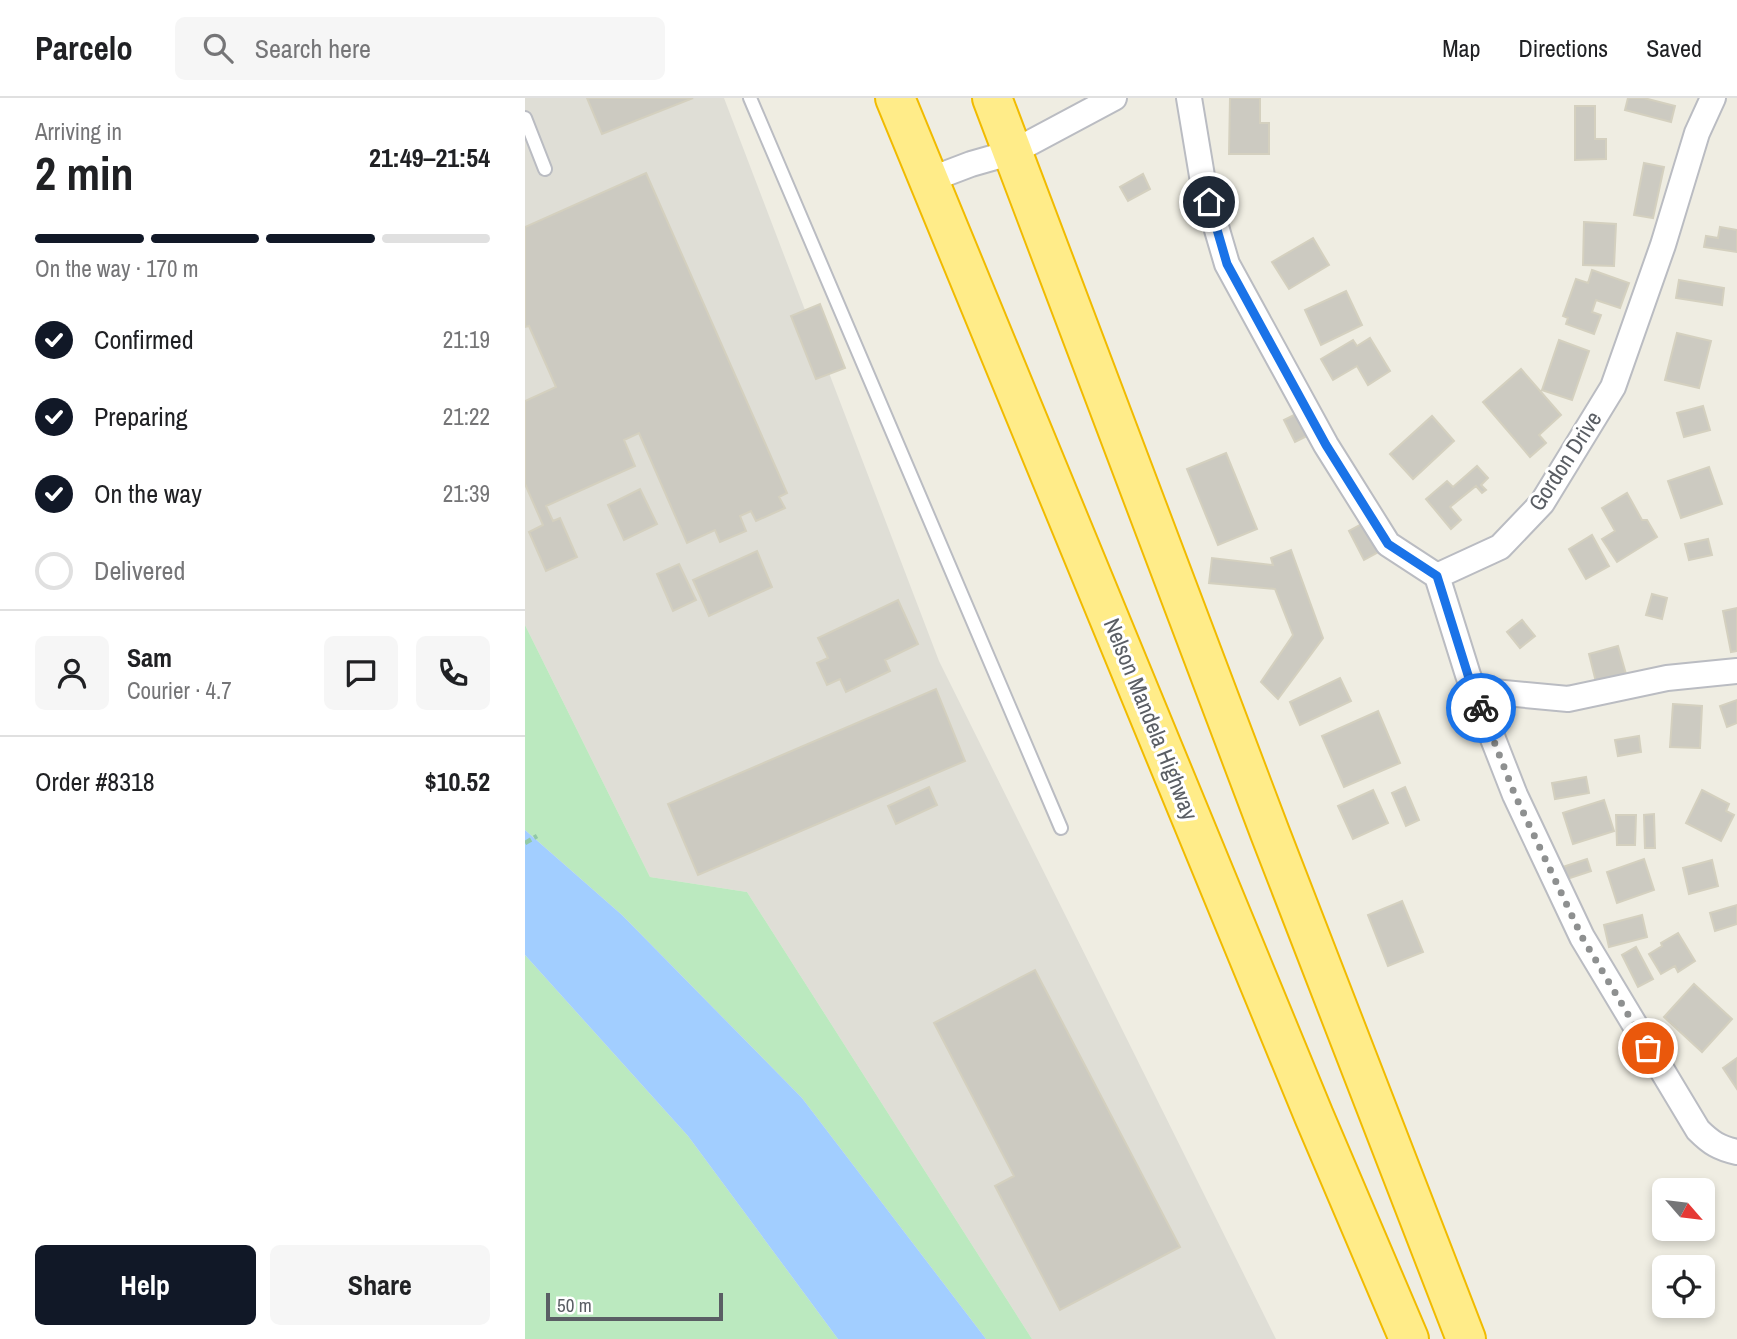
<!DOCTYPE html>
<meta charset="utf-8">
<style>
body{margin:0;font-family:"Archivo Narrow",sans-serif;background:#f6f6f6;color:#202124;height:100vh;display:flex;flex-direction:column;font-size:26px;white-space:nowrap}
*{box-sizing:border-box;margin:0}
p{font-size:23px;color:#757577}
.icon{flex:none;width:38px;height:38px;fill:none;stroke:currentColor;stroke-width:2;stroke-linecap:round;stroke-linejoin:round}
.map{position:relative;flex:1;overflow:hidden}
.sheet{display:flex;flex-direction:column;background:#fff;width:525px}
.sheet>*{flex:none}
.needle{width:46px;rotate:118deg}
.buttons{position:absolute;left:1127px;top:1080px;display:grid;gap:14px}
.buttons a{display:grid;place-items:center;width:63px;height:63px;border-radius:10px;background:#fff;box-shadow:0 4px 10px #0003;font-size:35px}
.scale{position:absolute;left:21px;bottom:18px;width:177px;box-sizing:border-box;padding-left:7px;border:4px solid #5a5e64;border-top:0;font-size:19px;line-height:24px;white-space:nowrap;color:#5a5e64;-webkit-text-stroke:5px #fff;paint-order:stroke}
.pin{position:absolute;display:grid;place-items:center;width:60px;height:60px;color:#fff;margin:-30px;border:4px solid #fff;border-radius:50%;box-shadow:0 2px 7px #0007}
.courier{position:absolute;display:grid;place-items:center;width:70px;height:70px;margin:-35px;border:5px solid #1a73e8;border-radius:50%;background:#fff;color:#222;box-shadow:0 2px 9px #0007}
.overview em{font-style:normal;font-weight:800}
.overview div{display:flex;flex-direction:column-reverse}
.overview{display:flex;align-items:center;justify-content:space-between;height:119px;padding:0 35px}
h1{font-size:46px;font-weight:800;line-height:52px}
.bar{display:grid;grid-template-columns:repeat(4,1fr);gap:10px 7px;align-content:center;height:84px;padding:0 35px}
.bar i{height:9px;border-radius:5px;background:#e0e0e0}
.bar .on{background:#111827}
.bar p{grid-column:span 4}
.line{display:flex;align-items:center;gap:18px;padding:0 35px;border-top:2px solid #e0e0e0}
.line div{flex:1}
.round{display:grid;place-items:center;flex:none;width:74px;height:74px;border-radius:10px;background:#f6f6f6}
ol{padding:0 35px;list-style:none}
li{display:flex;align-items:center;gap:21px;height:77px}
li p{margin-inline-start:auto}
li .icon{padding:7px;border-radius:50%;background:#111827;color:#fff;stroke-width:4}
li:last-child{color:#757577}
li i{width:38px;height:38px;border:4px solid #e0e0e0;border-radius:50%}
.action{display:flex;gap:14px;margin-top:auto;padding:14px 35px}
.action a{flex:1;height:80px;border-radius:10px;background:#111827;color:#fff;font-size:28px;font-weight:800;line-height:80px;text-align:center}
.action a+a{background:#f6f6f6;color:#202124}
header{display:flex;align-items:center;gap:42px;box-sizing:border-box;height:98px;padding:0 35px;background:#fff;border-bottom:2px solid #e0e0e0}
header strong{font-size:33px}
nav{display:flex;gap:38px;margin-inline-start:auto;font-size:24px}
.search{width:490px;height:63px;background:#f6f6f6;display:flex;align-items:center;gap:18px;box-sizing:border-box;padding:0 24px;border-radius:10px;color:#757577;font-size:26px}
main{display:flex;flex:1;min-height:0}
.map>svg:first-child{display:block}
.industrial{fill:#dfded6}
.green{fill:#bbe9bf}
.water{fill:#a2ceff}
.building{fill:#cccac1;stroke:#d4d0bf;stroke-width:2}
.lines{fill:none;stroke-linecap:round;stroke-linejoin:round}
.lane-casing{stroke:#babcc2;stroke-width:16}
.street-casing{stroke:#babcc2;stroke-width:28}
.highway-casing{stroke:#f1bb00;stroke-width:42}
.path{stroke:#92c9a6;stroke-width:4.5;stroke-dasharray:7 3.5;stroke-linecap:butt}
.lane{stroke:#fff;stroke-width:12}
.street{stroke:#fff;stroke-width:24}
.highway{stroke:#ffec89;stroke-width:38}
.done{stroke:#8e9090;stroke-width:7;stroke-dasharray:0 12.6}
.route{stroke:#1a73e8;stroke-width:9}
.labels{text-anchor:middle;stroke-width:6;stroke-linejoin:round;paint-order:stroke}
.street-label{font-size:23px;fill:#5a5e64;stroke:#fff}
</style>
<header>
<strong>Parcelo</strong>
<div class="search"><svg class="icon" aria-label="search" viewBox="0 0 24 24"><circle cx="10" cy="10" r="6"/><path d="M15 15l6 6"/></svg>Search here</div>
<nav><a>Map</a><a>Directions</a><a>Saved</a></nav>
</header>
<main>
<section class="sheet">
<div class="overview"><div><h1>2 min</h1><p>Arriving in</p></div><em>21:49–21:54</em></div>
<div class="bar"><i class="on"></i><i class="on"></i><i class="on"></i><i></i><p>On the way · 170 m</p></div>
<ol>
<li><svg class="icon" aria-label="check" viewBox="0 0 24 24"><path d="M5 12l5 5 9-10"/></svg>Confirmed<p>21:19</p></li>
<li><svg class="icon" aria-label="check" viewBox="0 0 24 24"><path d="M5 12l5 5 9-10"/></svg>Preparing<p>21:22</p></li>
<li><svg class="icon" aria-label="check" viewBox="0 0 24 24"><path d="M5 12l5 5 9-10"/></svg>On the way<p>21:39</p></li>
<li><i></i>Delivered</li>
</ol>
<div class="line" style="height:126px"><a class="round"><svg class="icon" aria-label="person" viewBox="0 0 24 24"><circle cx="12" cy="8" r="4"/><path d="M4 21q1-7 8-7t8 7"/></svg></a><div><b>Sam</b><p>Courier · 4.7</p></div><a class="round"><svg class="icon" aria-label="chat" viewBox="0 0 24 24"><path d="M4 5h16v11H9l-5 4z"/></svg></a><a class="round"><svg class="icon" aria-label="phone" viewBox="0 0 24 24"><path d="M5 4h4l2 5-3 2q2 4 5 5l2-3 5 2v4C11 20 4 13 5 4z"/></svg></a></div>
<div class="line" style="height:91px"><div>Order #8318</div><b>$10.52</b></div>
<div class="action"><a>Help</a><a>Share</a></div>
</section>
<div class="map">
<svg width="1212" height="1241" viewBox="0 0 1212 1241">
<rect width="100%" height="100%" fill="#efede2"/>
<path class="industrial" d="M0,0H199L414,563L751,1241H507L222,794L125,779L0,527Z"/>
<path class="green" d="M0,527L125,779L222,794L507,1241H461L277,1000L97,817L0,732Z
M0,857L163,1038L313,1241H0Z"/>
<path class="water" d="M0,732L97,817L277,1000L461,1241H313L163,1038L0,857Z"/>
<path class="building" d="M62,0H168L77,36Z
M705,0H735V25H744V56H704Z
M1103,0H1119L1150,8L1146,24L1100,12Z
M1050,8H1070V41H1081V61L1050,62Z
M1119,65L1139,69L1128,120L1109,117Z
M121,75L262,395L254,399L260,410L231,423L226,413L215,418L221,433L195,444L190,432L162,445L114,335L99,342L110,368L21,408L28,423L35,420L52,459L21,473L4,434L18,427L0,386V303L31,289L4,228L0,229V129Z
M618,76L625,91L603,103L595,89Z
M1059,124L1091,126L1089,168L1058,167Z
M1195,129L1212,132V154L1179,149L1181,138L1193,140Z
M788,140L804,167L764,191L747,164Z
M1067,172L1104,185L1095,210L1071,202L1067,214L1076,217L1069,236L1041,226L1043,220L1038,218L1051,181L1063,185Z
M1154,182L1199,190L1197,207L1151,200Z
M821,193L837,227L796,247L780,212Z
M295,206L320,270L291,281L266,218Z
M1152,235L1186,243L1174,290L1140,282Z
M845,240L865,273L843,287L832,268L808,282L796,261L828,242L832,248Z
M1034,242L1064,253L1047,302L1017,292Z
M996,271L1036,317L1014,337L1021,345L1005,359L958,304Z
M1178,308L1185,332L1159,339L1152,315Z
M775,314L786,336L770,344L759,322Z
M907,318L929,343L888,381L865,356Z
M701,355L732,431L693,447L662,371Z
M952,368L963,380L956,387L961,392L957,395L951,388L925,409L936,422L926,431L901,401L922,383L928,389Z
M1184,369L1197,406L1156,420L1143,383Z
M115,391L132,426L99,442L83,407Z
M1102,395L1117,422H1122L1132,439L1092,464L1077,441L1090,433L1077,410Z
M842,423L857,452L839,462L824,433Z
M1067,437L1084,468L1061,481L1044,451Z
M1183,441L1187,457L1164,462L1160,446Z
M766,452L798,540L753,601L736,584L768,537L750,491L684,485L687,460L748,467L746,460Z
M232,453L247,489L184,518L168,482Z
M154,466L171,502L148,513L132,476Z
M1127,496L1142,500L1137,521L1121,517Z
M373,502L393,546L360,562L365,573L321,594L315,581L302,587L292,565L303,560L293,540Z
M1212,510V553L1206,554L1198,513Z
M997,522L1010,538L995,550L982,534Z
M1093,548L1101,576L1071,584L1064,556Z
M815,580L826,603L775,627L765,604Z
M411,591L440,663L173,777L143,706Z
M1212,602V625L1202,629L1195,608Z
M1148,606L1177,608L1175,650L1145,649Z
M853,613L875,665L819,689L797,638Z
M1114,638L1116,654L1093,658L1090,642Z
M1061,679L1064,695L1030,701L1027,685Z
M404,689L412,707L371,726L363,708Z
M880,689L894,722L881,728L867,695Z
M848,692L863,725L828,741L813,708Z
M1177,692L1204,706L1201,713L1209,717L1196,743L1161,725Z
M1079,702L1089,733L1048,746L1038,715Z
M1129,716L1130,750H1120L1119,717Z
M1091,717H1111L1110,747H1092Z
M1062,761L1066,773L1042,781L1038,769Z
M1119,761L1129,792L1092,805L1082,774Z
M1187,762L1193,788L1164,796L1158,770Z
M877,803L898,854L863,868L843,817Z
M1212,807V826L1190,833L1185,815Z
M1117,817L1122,839L1084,849L1079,827Z
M1153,835L1170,863L1153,874L1150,868L1136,876L1124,856L1137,848L1136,845Z
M1111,849L1128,881L1113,889L1097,857Z
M510,872L655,1149L535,1212L470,1088L489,1078L409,925Z
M1169,886L1207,921L1177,954L1139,919Z
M1212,960V991L1198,970Z"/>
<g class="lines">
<defs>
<path id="lane" d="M225,0L536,730
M0,20L20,71"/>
<path id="street" d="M664,0L678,84L702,166L801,347L863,446L912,478L975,449L1017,405L1088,289L1138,147L1172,35L1188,0
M404,82L446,66L488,54L589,0
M912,478L943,577L990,697L1057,839L1173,1032C1186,1045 1194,1050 1212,1054
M948,592L1043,601L1142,580L1212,573"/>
<path id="highway" d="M370,0L789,1018L884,1241
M467,0L745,735L941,1241"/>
</defs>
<use href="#lane" class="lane-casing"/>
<use href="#street" class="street-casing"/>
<use href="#highway" class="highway-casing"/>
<path class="path" d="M0,745L12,738"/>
<use href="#lane" class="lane"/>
<use href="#street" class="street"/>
<use href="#highway" class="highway"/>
</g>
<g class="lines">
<path class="done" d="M956,610L990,697L1057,839L1123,950"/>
<path class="route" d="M684,104L702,166L801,347L863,446L912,478L943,577L956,610"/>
</g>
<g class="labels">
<g class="street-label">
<text transform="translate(1040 363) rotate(-57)" y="8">Gordon Drive</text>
<text transform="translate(626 621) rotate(68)" y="8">Nelson Mandela Highway</text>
</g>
</g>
</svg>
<div class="buttons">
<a><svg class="needle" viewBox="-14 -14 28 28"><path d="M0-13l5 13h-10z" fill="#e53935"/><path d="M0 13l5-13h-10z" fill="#757577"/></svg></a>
<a><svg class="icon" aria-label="locate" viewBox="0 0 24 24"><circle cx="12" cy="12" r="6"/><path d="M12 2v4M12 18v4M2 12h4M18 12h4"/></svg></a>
</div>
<div class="scale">50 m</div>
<div class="pin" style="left:1123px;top:950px;background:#ea580c"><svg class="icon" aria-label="bag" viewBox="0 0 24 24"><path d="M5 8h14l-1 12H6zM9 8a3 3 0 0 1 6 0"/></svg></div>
<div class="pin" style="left:684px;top:104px;background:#1f2937"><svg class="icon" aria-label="home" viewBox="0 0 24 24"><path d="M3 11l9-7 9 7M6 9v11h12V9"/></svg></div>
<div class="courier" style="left:956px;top:610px"><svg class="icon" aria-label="bike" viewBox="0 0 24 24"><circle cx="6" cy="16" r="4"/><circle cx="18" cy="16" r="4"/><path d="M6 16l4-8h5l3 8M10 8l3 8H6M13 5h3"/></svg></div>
</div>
</main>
